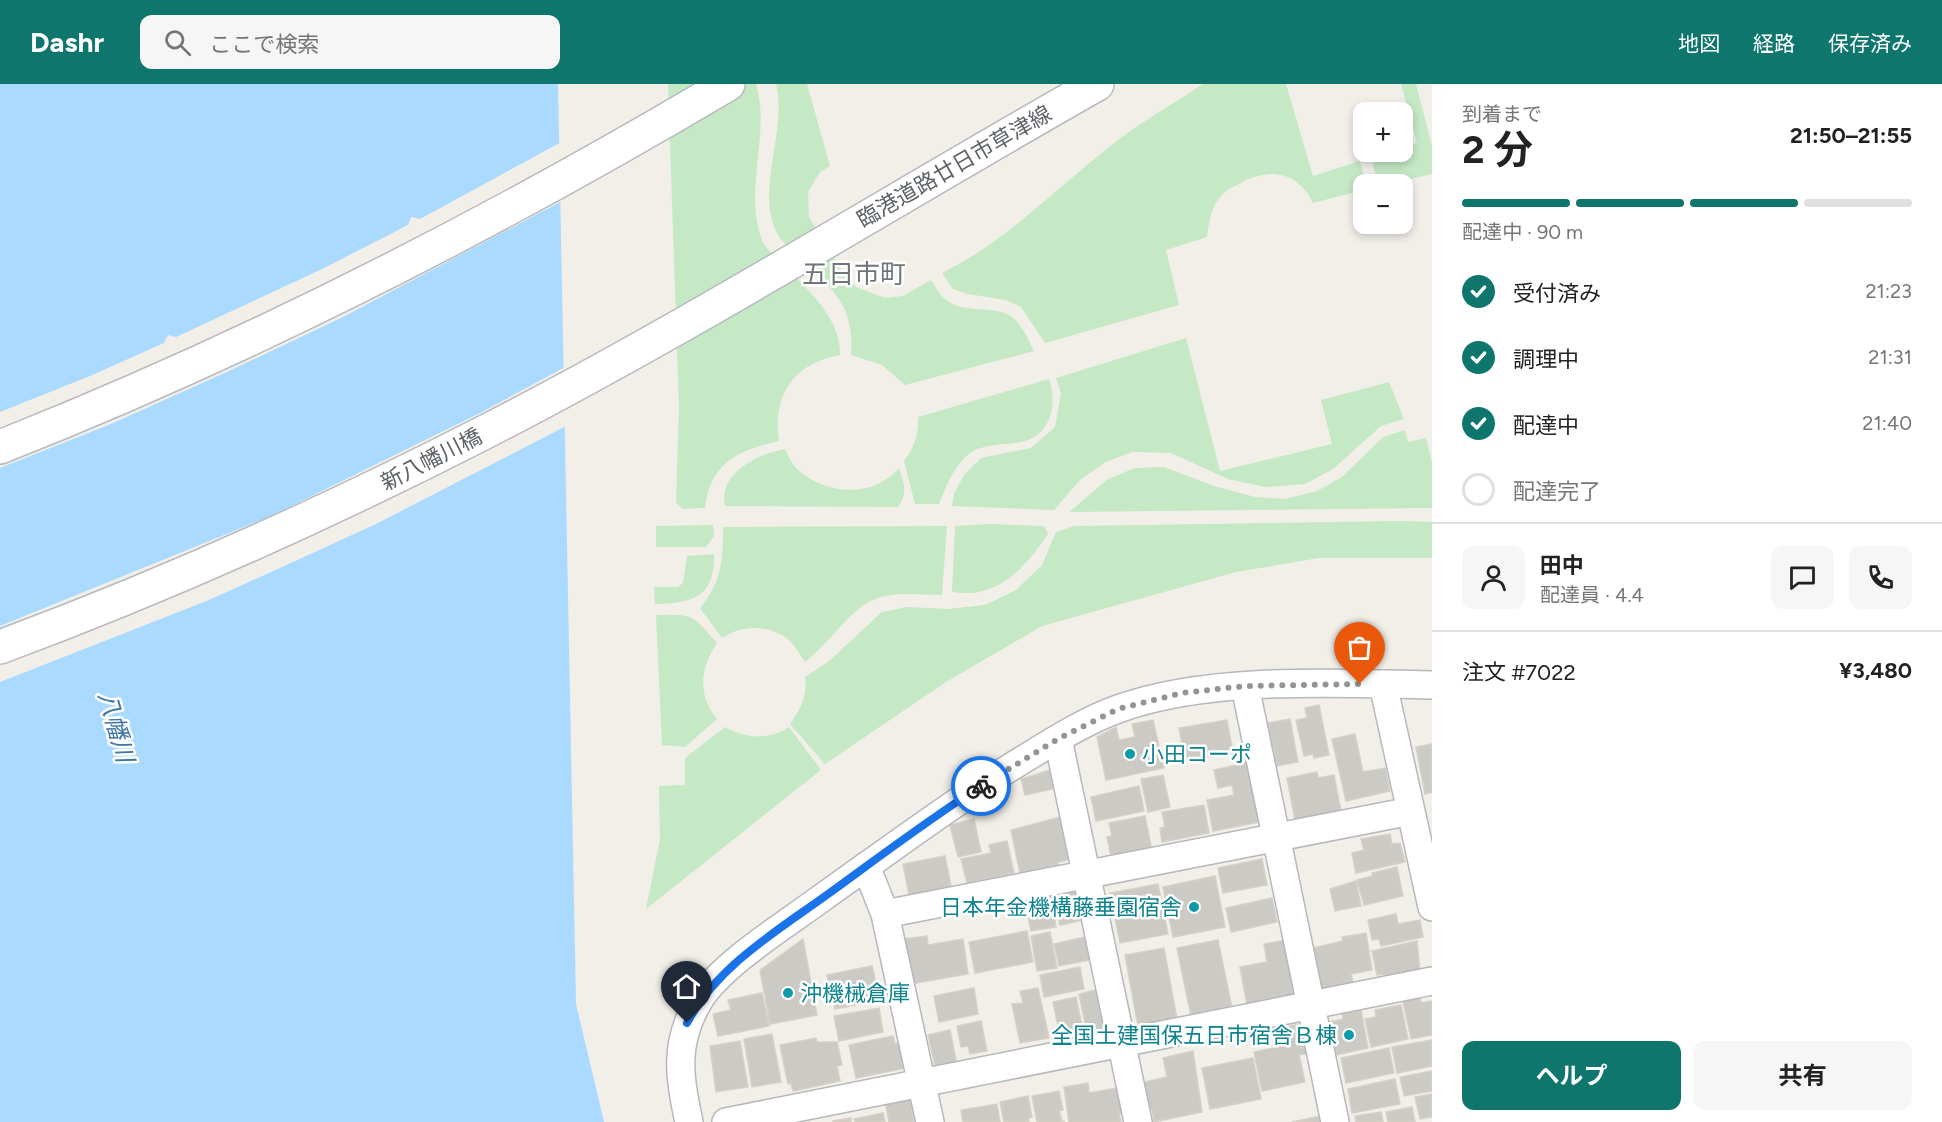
<!DOCTYPE html>
<html lang="ja">
<meta charset="utf-8">
<style>
body{margin:0;font-family:Figtree,"Noto Sans JP",sans-serif;background:#f6f6f6;color:#222;height:100vh;display:flex;flex-direction:column;font-size:22px;white-space:nowrap}
*{box-sizing:border-box;margin:0}
p{font-size:20px;color:#767676}
.icon{flex:none;width:33px;height:33px;fill:none;stroke:currentColor;stroke-width:2;stroke-linecap:round;stroke-linejoin:round}
.map{position:relative;flex:1;overflow:hidden}
.drawer{display:flex;flex-direction:column;background:#fff;width:510px}
.drawer>*{flex:none}
.controls{position:absolute;left:1353px;top:18px;display:grid;gap:12px}
.controls a{display:grid;place-items:center;width:60px;height:60px;border-radius:12px;background:#fff;box-shadow:0 3px 9px #0003;font-size:30px}
.pin{position:absolute;display:grid;place-items:center;width:51px;height:51px;color:#fff;margin:-62px -26px;border-radius:50% 50% 50% 0;rotate:-45deg;box-shadow:0 0 6px #0007}
.pin .icon{rotate:45deg}
.courier{position:absolute;display:grid;place-items:center;width:60px;height:60px;margin:-30px;border:4px solid #1a73e8;border-radius:50%;background:#fff;color:#222;box-shadow:0 2px 8px #0007}
.summary em{font-style:normal;font-weight:700}
.summary div{display:flex;flex-direction:column-reverse}
.summary{display:flex;align-items:center;justify-content:space-between;height:102px;padding:0 30px}
h1{font-size:39px;font-weight:700;line-height:45px}
.bar{display:grid;grid-template-columns:repeat(4,1fr);gap:9px 6px;align-content:center;height:72px;padding:0 30px}
.bar i{height:8px;border-radius:4px;background:#e0e0e0}
.bar .active{background:#0f766e}
.bar p{grid-column:span 4}
.line{display:flex;align-items:center;gap:15px;padding:0 30px;border-top:2px solid #e0e0e0}
.line div{flex:1}
.round{display:grid;place-items:center;flex:none;width:63px;height:63px;border-radius:12px;background:#f6f6f6}
ol{padding:0 30px;list-style:none}
li{display:flex;align-items:center;gap:18px;height:66px}
li p{margin-inline-start:auto}
li .icon{padding:6px;border-radius:50%;background:#0f766e;color:#fff;stroke-width:4}
li:last-child{color:#767676}
li i{width:33px;height:33px;border:3px solid #e0e0e0;border-radius:50%}
.primary-button{display:flex;gap:12px;margin-top:auto;padding:12px 30px}
.primary-button a{flex:1;height:69px;border-radius:12px;background:#0f766e;color:#fff;font-size:24px;font-weight:700;line-height:69px;text-align:center}
.primary-button a+a{background:#f6f6f6;color:#222}
header{display:flex;align-items:center;gap:36px;box-sizing:border-box;height:84px;padding:0 30px;background:#0f766e;color:#fff}
header strong{font-size:28px}
nav{display:flex;gap:33px;margin-inline-start:auto;font-size:21px}
.search{width:420px;height:54px;background:#f6f6f6;display:flex;align-items:center;gap:15px;box-sizing:border-box;padding:0 21px;border-radius:12px;color:#767676;font-size:22px}
main{display:flex;flex:1;min-height:0}
.map>svg:first-child{display:block}
.green{fill:#c5e8c5}
.water{fill:#aadaff}
.pier{fill:#f1efe8}
.building{fill:#cccac5;stroke:#d6d1c6;stroke-width:1.5}
.lines{fill:none;stroke-linecap:round;stroke-linejoin:round}
.street-casing{stroke:#b5b8bc;stroke-width:30}
.secondary-casing{stroke:#b6babf;stroke-width:36}
.street{stroke:#fff;stroke-width:27}
.secondary{stroke:#fff;stroke-width:33}
.done{stroke:#929495;stroke-width:6;stroke-dasharray:0 10.8}
.route{stroke:#1a73e8;stroke-width:8}
.culture-dot{fill:#0f9aa8;stroke:#fff;stroke-width:2}
.labels{text-anchor:middle;stroke-width:5;stroke-linejoin:round;paint-order:stroke}
.street-label{font-size:22px;fill:#5f6368;stroke:#fff}
.culture-label{font-size:22px;fill:#0d838f;stroke:#fff;text-anchor:start}
.water-label{font-size:24px;font-style:italic;fill:#4174aa;stroke:#fff}
.quarter-label{font-size:26px;fill:#70757a;stroke:#fff}
</style>
<header>
<strong>Dashr</strong>
<div class="search"><svg class="icon" aria-label="search" viewBox="0 0 24 24"><circle cx="10" cy="10" r="6"/><path d="M15 15l6 6"/></svg>ここで検索</div>
<nav><a>地図</a><a>経路</a><a>保存済み</a></nav>
</header>
<main>
<div class="map">
<svg width="1432" height="1038" viewBox="0 0 1432 1038">
<rect width="100%" height="100%" fill="#f1efe8"/>
<path class="green" d="M668,0H756C771,50 743,106 762,156C765,164 774,171 780,177C805,204 841,232 840,271C794,279 772,311 779,357C738,366 710,379 705,424L682,425L676,418L679,324Z
M776,0H807L830,82L820,88L808,108L809,133L842,186L856,203L885,214L903,212L931,196C935,202 939,210 945,215C961,230 990,221 1009,231C1021,238 1028,255 1034,267L905,301L882,281L851,271C855,219 831,205 797,170C792,165 782,158 778,151C754,108 788,46 776,0Z
M1203,0H1286L1313,92L1360,77L1366,100H1364L1363,106L1313,119C1298,87 1268,83 1239,100C1234,103 1227,105 1223,110C1211,122 1209,137 1207,153L1166,166L1179,221L1045,259L1021,223L1006,216L968,210L953,205L942,189C1011,155 1065,95 1126,50C1151,32 1178,17 1203,0Z
M1401,0H1416L1432,62V90L1390,100H1378L1371,74L1391,68H1402L1403,64L1417,59Z
M1186,254L1220,387L1332,360L1321,316L1389,298L1404,335L1381,342L1333,385L1305,400L1265,403L1228,395L1171,369L1132,368L1106,378L1081,395L1054,426L952,422L954,410L964,391L981,374L1031,364L1055,343L1061,309L1056,294Z
M1049,295C1057,318 1053,348 1025,357C1009,361 990,359 975,366C956,376 946,403 939,420H915L904,377C914,365 919,349 918,333Z
M1405,346L1408,358L1426,354L1432,378V424L1069,428L1108,395L1135,384L1164,383L1214,402L1255,413L1285,415L1317,407L1342,393L1383,353Z
M785,365C788,371 792,380 797,385C825,411 873,415 899,384C904,399 908,409 898,423L725,422C718,389 758,370 785,365Z
M1399,437L1432,438V474H1319L1236,488L1042,542L946,598L825,680L790,640C800,626 808,611 805,593L828,578L882,528L908,523L948,525L985,521L1016,506L1042,481L1056,448L1074,442Z
M991,440L1044,442L1048,450C1024,485 998,515 952,508L955,442Z
M713,441L714,452L706,463H656V442Z
M947,442L942,511C919,511 888,506 867,519C845,532 828,561 805,578C800,571 795,561 788,555C768,540 741,541 722,554L700,524C722,498 723,475 723,443Z
M714,470C715,514 692,519 655,520L654,503H678L683,499L687,472Z
M656,531C694,530 692,531 717,559C700,585 697,610 717,635L685,663L662,661Z
M725,643C746,655 769,656 789,643L821,686L646,825L660,755L659,702L685,701V674Z"/>
<path class="water" d="M0,0H558L576,920L604,1038H0Z"/>
<path class="pier" d="M563,57L564,116L345,232L229,287L111,340L0,384V328L90,292L164,259L168,251L176,253L322,185L408,141L411,133L420,135Z
M567,282L568,341L376,440L293,478L209,516L0,598V542L271,432L480,329Z"/>
<path class="building" d="M1319,621L1329,671L1314,674L1313,670L1304,672L1296,636L1307,634L1305,624Z
M1290,635L1298,678L1277,682L1268,639Z
M1153,636L1164,684L1106,696L1097,653L1116,643L1119,656L1135,653L1132,640Z
M1227,636L1233,669L1185,677L1179,644Z
M1355,650L1363,688L1385,684L1390,707L1346,717L1332,655Z
M1432,660V708L1425,710L1416,663Z
M1250,678L1260,738L1213,747L1207,716L1234,711L1232,701L1218,704L1214,686Z
M1057,684L1061,703L1025,711L1021,695Z
M1317,688L1318,694L1334,691L1341,727L1295,736L1287,694Z
M1163,691L1170,723L1148,728L1141,695Z
M1139,702L1144,727L1096,737L1091,713Z
M1204,721L1209,749L1162,758L1160,744L1165,743L1162,728Z
M1064,732L1073,775L1058,778L1060,786L1021,794L1011,746Z
M1145,732L1152,767L1111,772L1107,753L1112,752L1109,739Z
M974,735L981,768L958,773L950,741Z
M1390,750L1392,760L1400,759L1405,778L1356,789L1352,769L1364,766L1361,755Z
M1007,757L1014,789L967,799L961,775L991,769L989,761Z
M945,772L952,807L910,815L903,780Z
M1262,775L1267,801L1223,809L1218,784Z
M1397,783L1403,812L1364,821L1357,796L1372,792V789Z
M1215,792L1225,843L1173,853L1163,803Z
M1356,797L1361,822L1335,827L1330,805Z
M1158,800L1168,850L1120,859L1110,809Z
M1079,807L1088,835L1060,841L1054,812Z
M1051,813L1056,843L1031,847L1025,818Z
M1272,814L1277,838L1231,848L1226,824Z
M1396,830L1398,840L1420,836L1423,853L1381,862L1379,855L1372,856L1368,836Z
M1027,847L1033,878L975,889L969,858Z
M1050,848L1057,884L1037,887L1031,852Z
M1366,849L1372,886L1351,890L1354,902L1323,909L1313,864L1343,857L1342,853Z
M927,852L928,861L963,855L968,890L911,900L904,855Z
M1085,853L1090,876L1059,882L1054,860Z
M803,855L817,931L770,940L760,886Z
M1218,856L1232,924L1191,932L1177,864Z
M1286,856L1293,911L1247,921L1240,883L1267,878L1264,860Z
M1417,857L1420,888L1386,896L1384,890L1377,891L1372,867Z
M1164,864L1177,935L1138,942L1125,871Z
M872,882L880,916L835,925L827,891Z
M1080,883L1084,905L1044,913L1040,891Z
M974,904L978,930L939,938L934,912Z
M1038,904L1049,954L1020,959L1012,920L1023,919L1020,907Z
M1100,905L1107,944L1087,948L1079,910Z
M762,909L769,942L718,952L713,930L731,926L728,916Z
M1076,913L1085,956L1062,961L1053,918Z
M1420,913L1421,919L1432,917V951L1411,955L1403,917Z
M1401,921L1408,955L1371,963L1365,935L1376,933L1375,926Z
M879,924L883,948L839,957L834,932Z
M1361,926L1368,964L1336,971L1329,938L1343,935L1342,930Z
M981,937L987,967L970,970L968,962L961,963L957,942Z
M1306,939L1312,969L1299,971L1305,998L1262,1007L1254,968L1278,963L1275,945Z
M950,946L957,981L935,982L928,951Z
M772,950L781,998L752,1003L744,955Z
M893,952L895,960L900,959L906,984L856,994L849,961Z
M816,954L817,958H837L842,981L837,982L840,997L793,1007L791,999L788,1000L780,961Z
M1432,956V982L1397,989L1392,963Z
M740,957L748,1003L716,1008L710,962Z
M1389,964L1394,989L1346,999L1341,974Z
M1193,967L1202,1028L1154,1038L1152,1025L1146,1026L1140,999L1167,993L1163,974Z
M1253,974L1261,1015L1210,1025L1202,984Z
M1432,987V1007L1404,1012L1400,993Z
M1395,995L1400,1020L1352,1029L1348,1005Z
M1088,999L1089,1009L1122,1003L1127,1028L1119,1030L1121,1038H1069L1064,1003Z
M1059,1007L1063,1026L1059,1027L1062,1037L1065,1038H1037L1032,1012Z
M1432,1010V1033L1420,1035L1415,1013Z
M1028,1012L1032,1033L1028,1034L1029,1038H1004L1000,1018Z
M910,1013L914,1038H889L885,1017Z
M997,1020L1000,1038H963L961,1026Z
M1412,1023L1415,1038H1388L1386,1028Z
M1381,1028L1383,1038H1356L1355,1032Z
M883,1029L885,1038H855L854,1035Z
M1321,1032L1322,1038H1292Z
M851,1034V1038H833V1037Z"/>
<g class="lines">
<defs>
<path id="street" d="M1383,600L1432,823
M1245,602L1335,1038
M1058,655L1138,1038
M866,782L885,830L930,1038
M885,830L1411,727
M689,1038C679,993 674,960 698,918C719,882 785,841 819,816C888,767 956,716 1029,672C1057,655 1087,636 1118,625C1208,592 1336,599 1432,601
M726,1038L1432,897"/>
<path id="secondary" d="M0,363C253,263 494,139 728,0
M0,563C167,501 329,428 487,347C695,240 894,115 1097,0"/>
</defs>
<use href="#street" class="street-casing"/>
<use href="#secondary" class="secondary-casing"/>
<use href="#street" class="street"/>
<use href="#secondary" class="secondary"/>
</g>
<g class="lines">
<path class="done" d="M981,702L1058,655L1118,625L1182,609L1245,602L1360,600"/>
<path class="route" d="M687,939C718,880 782,844 835,805C883,770 931,734 981,702"/>
</g>
<g class="culture-dot">
<circle cx="1130" cy="670" r="6"/>
<circle cx="1194" cy="823" r="6"/>
<circle cx="788" cy="909" r="6"/>
<circle cx="1349" cy="951" r="6"/>
</g>
<g class="labels">
<g class="street-label">
<text transform="translate(954 82) rotate(-30)" y="8">臨港道路廿日市草津線</text>
<text transform="translate(431 375) rotate(-27)" y="8">新八幡川橋</text>
</g>
<g class="culture-label">
<text x="1142" y="678">小田コーポ</text>
<text x="1182" y="831" text-anchor="end">日本年金機構藤垂園宿舎</text>
<text x="800" y="917">沖機械倉庫</text>
<text x="1337" y="959" text-anchor="end">全国土建国保五日市宿舎Ｂ棟</text>
</g>
<g class="water-label">
<text transform="translate(116 643) rotate(74)" y="8">八幡川</text>
</g>
<g class="quarter-label">
<text x="854" y="199">五日市町</text>
</g>
</g>
</svg>
<div class="controls">
<a>+</a>
<a>−</a>
</div>
<div class="pin" style="left:1360px;top:600px;background:#ea580c"><svg class="icon" aria-label="bag" viewBox="0 0 24 24"><path d="M5 8h14l-1 12H6zM9 8a3 3 0 0 1 6 0"/></svg></div>
<div class="pin" style="left:687px;top:939px;background:#1f2937"><svg class="icon" aria-label="home" viewBox="0 0 24 24"><path d="M3 11l9-7 9 7M6 9v11h12V9"/></svg></div>
<div class="courier" style="left:981px;top:702px"><svg class="icon" aria-label="bike" viewBox="0 0 24 24"><circle cx="6" cy="16" r="4"/><circle cx="18" cy="16" r="4"/><path d="M6 16l4-8h5l3 8M10 8l3 8H6M13 5h3"/></svg></div>
</div>
<section class="drawer">
<div class="summary"><div><h1>2 分</h1><p>到着まで</p></div><em>21:50–21:55</em></div>
<div class="bar"><i class="active"></i><i class="active"></i><i class="active"></i><i></i><p>配達中 · 90 m</p></div>
<ol>
<li><svg class="icon" aria-label="check" viewBox="0 0 24 24"><path d="M5 12l5 5 9-10"/></svg>受付済み<p>21:23</p></li>
<li><svg class="icon" aria-label="check" viewBox="0 0 24 24"><path d="M5 12l5 5 9-10"/></svg>調理中<p>21:31</p></li>
<li><svg class="icon" aria-label="check" viewBox="0 0 24 24"><path d="M5 12l5 5 9-10"/></svg>配達中<p>21:40</p></li>
<li><i></i>配達完了</li>
</ol>
<div class="line" style="height:108px"><a class="round"><svg class="icon" aria-label="person" viewBox="0 0 24 24"><circle cx="12" cy="8" r="4"/><path d="M4 21q1-7 8-7t8 7"/></svg></a><div><b>田中</b><p>配達員 · 4.4</p></div><a class="round"><svg class="icon" aria-label="chat" viewBox="0 0 24 24"><path d="M4 5h16v11H9l-5 4z"/></svg></a><a class="round"><svg class="icon" aria-label="phone" viewBox="0 0 24 24"><path d="M5 4h4l2 5-3 2q2 4 5 5l2-3 5 2v4C11 20 4 13 5 4z"/></svg></a></div>
<div class="line" style="height:78px"><div>注文 #7022</div><b>¥3,480</b></div>
<div class="primary-button"><a>ヘルプ</a><a>共有</a></div>
</section>
</main>
